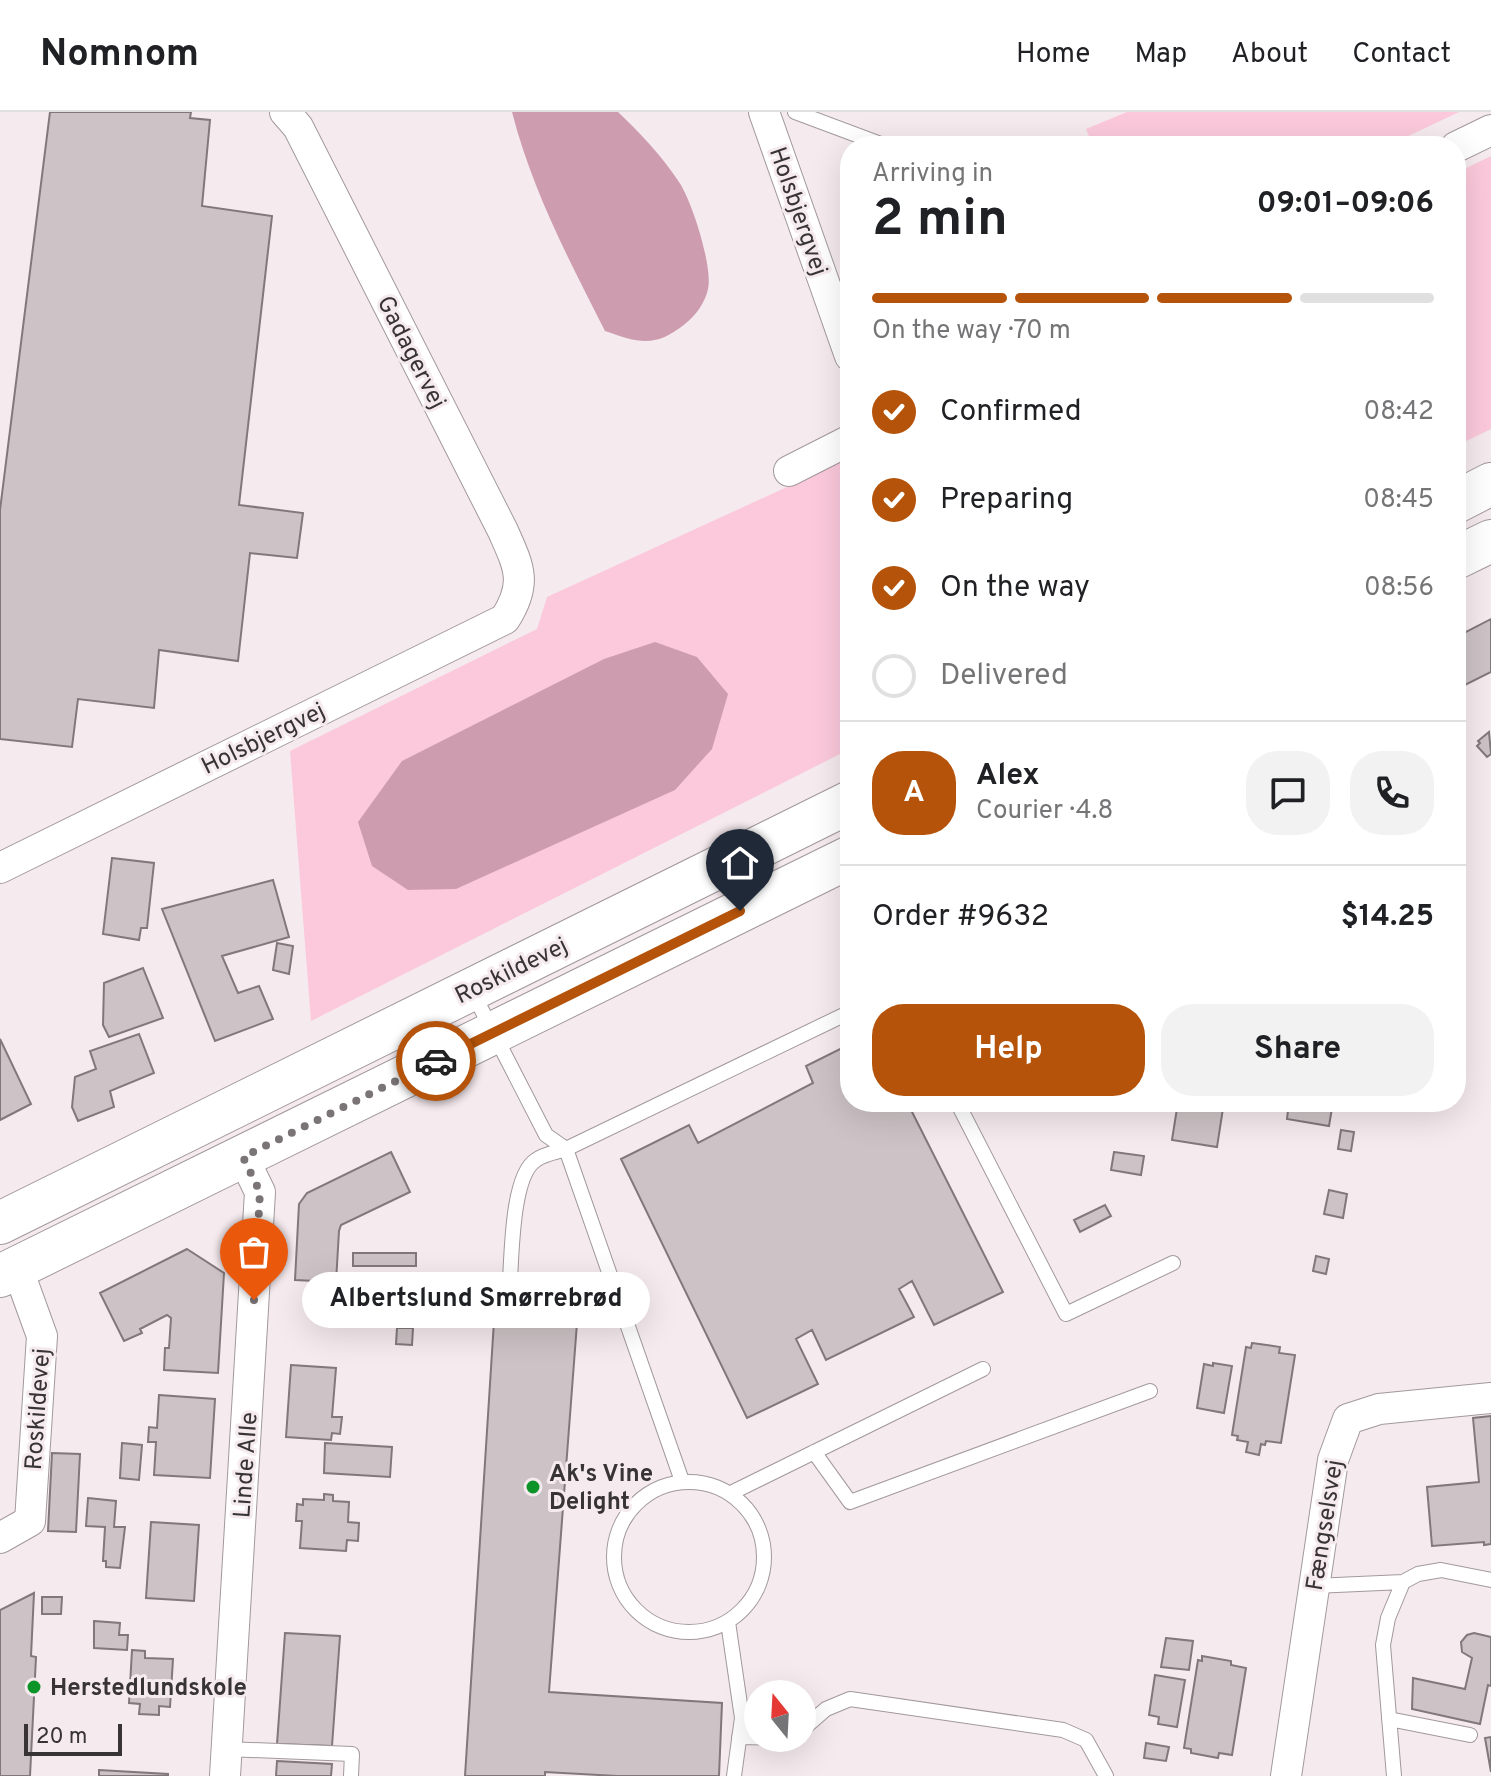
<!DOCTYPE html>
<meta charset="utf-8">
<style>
body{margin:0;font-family:Overpass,sans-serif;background:#f2f2f2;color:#202124;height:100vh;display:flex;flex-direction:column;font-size:30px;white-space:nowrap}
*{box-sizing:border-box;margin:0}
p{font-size:26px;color:#757577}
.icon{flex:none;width:44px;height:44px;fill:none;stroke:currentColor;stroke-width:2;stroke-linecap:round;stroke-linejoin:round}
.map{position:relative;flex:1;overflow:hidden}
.drawer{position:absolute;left:840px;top:24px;width:626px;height:976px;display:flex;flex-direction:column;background:#fff;border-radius:32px;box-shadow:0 8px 32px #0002}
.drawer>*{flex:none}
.needle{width:52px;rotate:342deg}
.fabs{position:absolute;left:744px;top:1568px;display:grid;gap:16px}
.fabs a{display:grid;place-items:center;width:72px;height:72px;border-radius:50%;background:#fff;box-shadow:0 8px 32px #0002;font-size:40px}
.scale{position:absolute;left:24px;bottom:20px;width:98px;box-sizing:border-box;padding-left:8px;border:4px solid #383435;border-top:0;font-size:22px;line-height:28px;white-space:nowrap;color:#383435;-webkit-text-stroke:6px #f5eaee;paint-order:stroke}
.pin{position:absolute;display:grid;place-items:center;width:68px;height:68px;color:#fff;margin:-82px -34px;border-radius:50% 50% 50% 0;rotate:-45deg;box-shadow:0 0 8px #0007}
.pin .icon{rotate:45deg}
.courier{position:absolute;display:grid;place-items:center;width:80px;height:80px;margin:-40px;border:6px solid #b45309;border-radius:50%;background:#fff;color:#222;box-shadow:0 2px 10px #0007}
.bubble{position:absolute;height:56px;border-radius:28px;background:#fff;box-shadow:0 8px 32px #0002;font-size:26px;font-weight:700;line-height:56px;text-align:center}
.head em{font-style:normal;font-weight:700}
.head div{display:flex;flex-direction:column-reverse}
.head{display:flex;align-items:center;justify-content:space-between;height:136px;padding:0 32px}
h1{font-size:52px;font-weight:700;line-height:60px}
.bar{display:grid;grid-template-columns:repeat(4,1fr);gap:12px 8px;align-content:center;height:96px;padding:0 32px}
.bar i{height:10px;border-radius:6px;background:#e0e0e0}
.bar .active{background:#b45309}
.bar p{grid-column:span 4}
.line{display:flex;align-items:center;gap:20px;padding:0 32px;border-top:2px solid #e0e0e0}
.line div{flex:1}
.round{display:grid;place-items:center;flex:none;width:84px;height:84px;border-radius:32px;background:#f2f2f2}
ol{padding:0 32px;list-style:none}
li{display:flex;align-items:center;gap:24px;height:88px}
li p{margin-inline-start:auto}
li .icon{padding:8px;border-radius:50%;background:#b45309;color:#fff;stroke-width:4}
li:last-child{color:#757577}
li i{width:44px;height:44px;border:4px solid #e0e0e0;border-radius:50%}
.cta{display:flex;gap:16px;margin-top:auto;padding:16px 32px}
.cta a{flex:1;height:92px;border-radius:32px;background:#b45309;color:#fff;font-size:32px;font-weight:700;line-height:92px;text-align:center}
.cta a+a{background:#f2f2f2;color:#202124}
header{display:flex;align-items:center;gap:48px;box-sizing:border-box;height:112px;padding:0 40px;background:#fff;border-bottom:2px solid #e0e0e0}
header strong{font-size:38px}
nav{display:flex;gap:44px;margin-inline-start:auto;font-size:28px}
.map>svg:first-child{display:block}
.green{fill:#fbc9db}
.water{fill:#ce9caf}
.building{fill:#cdc3c6;stroke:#81787b;stroke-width:2}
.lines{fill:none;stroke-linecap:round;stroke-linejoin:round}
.lane-casing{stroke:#a2999c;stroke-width:16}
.street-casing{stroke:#a2999c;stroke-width:32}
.secondary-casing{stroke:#a2999c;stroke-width:44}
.lane{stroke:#fff;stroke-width:14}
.street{stroke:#fff;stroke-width:30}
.secondary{stroke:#fff;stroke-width:42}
.done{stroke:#7a7476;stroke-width:8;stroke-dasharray:0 14.4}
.route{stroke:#b45309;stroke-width:10}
.poi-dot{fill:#0d9428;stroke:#f5eaee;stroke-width:3}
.labels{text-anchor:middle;stroke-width:6;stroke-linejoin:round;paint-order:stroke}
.street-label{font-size:24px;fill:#383435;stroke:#f5eaee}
.poi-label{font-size:24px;font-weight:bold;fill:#383435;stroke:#f5eaee;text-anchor:start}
</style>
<header>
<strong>Nomnom</strong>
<nav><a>Home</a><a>Map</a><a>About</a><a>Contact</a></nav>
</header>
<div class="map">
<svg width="1491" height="1664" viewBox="0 0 1491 1664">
<rect width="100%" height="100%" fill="#f5eaee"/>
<path class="green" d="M1127,0H1459L1387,34H1093L1086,17Z
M1491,44V317L1456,334V61Z
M848,347L850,351V637L311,909L290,639L537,517L547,485Z"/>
<path class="water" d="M512,0H618C641,22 662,44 679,70C692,89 713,155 708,177C705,191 696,203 685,212C655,236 639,231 605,219C569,148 532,78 512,0Z
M655,530L697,545L728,582L712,637L675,678L456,777L408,778L372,754L358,710L402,649L604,547Z"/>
<path class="building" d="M50,0H191L190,6L210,8L202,94L272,104L239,393L303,401L297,446L250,441L238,549L159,538L154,596L78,587L72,635L0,627V398Z
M1491,507V560L1461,575L1456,566V525Z
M1489,620L1491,642L1487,645L1477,634L1480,631L1478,629Z
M112,746L154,751L147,816H141L139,828L103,822Z
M273,768L289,825L222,844L238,881L259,874L273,907L215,929L162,797Z
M277,831L293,834L289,862L273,858Z
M143,856L163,906L109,925L103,913L104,871Z
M139,922L154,961L110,979L114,995L78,1009L72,995L75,965L96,957L90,939Z
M0,927L31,992L0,1008Z
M850,932V990H907L1003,1180L934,1213L912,1169L899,1177L914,1205L826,1248L812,1218L796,1227L818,1272L747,1306L621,1047L689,1013L698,1031L813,971L806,954Z
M1178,990H1224L1217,1035L1172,1028Z
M1289,990H1333L1329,1014L1287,1007Z
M1341,1018L1354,1020L1351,1039L1338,1037Z
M391,1040L410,1080L341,1113L339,1119L336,1170L295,1168L299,1092L307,1081Z
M1114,1040L1144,1044L1141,1063L1111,1058Z
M1329,1078L1347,1082L1343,1106L1324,1102Z
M1105,1093L1111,1104L1080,1120L1074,1108Z
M187,1137L224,1161L218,1261L164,1258L165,1236H169L171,1206L167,1203L140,1217L142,1221L124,1229L100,1181Z
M353,1141H416V1154H353Z
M1316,1144L1329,1147L1326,1162L1313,1159Z
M494,1209L577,1211L549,1580L722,1591L719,1664H617L545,1660V1664H465Z
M397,1216H413L412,1233L396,1232Z
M1252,1231L1280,1235L1279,1241L1295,1243L1281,1331L1266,1329L1265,1333L1261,1332L1259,1343L1246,1340L1248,1330L1237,1328L1238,1324L1232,1323L1246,1235L1251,1236Z
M1213,1251L1232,1254L1224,1301L1197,1296L1204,1252L1213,1254Z
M291,1253L336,1256L332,1305H342L340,1322L332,1321L331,1328L286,1325Z
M159,1283L215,1287L210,1366L154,1363L156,1330H148L149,1315L157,1316Z
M1491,1304V1432L1484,1433V1430L1432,1434L1427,1375L1479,1370L1473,1306Z
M122,1331L142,1333L139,1368L120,1366Z
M325,1331L392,1335L390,1365L324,1361Z
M52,1341L80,1342L76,1420L48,1419Z
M324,1382L333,1383V1389L349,1390L348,1410L359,1411L358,1429L347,1428L346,1439L300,1436L302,1409H296L297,1392L303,1393V1387L324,1388Z
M88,1386L116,1389L114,1415H125L120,1456L106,1455V1449H103L105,1415L86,1414Z
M151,1410L199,1413L194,1489L146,1486Z
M34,1481L31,1544L36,1545L30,1664H0V1498Z
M42,1485H62L61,1502H42Z
M94,1509L120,1511L119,1523H128L127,1538L94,1536Z
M285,1521L340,1524L332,1634L277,1632Z
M1474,1521L1491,1525V1574L1488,1573L1480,1612L1412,1597L1413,1566L1465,1577L1472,1546L1462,1540L1461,1530L1467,1523Z
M1166,1526L1193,1529L1189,1558L1161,1555Z
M132,1538L145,1539V1546L173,1547L170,1595L159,1594V1603L139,1602L140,1592L129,1591Z
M1202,1544L1231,1549V1553L1246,1556L1232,1643L1219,1641L1218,1646L1191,1641V1637L1184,1636L1198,1548L1202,1549Z
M1155,1563L1185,1568L1177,1615L1158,1612L1159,1605L1149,1603Z
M1491,1625V1660L1485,1626Z
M1146,1631L1169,1635L1166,1649L1144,1646Z
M277,1649L332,1652L331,1664H276Z
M99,1658L168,1662V1664H99Z"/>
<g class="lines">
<defs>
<path id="lane" d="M795,0L886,34
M473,881L546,1023L566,1037L682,1369
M957,990L1066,1202L1173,1151
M509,1183C512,1153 510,1064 536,1048C543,1042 557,1040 566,1037L850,900
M814,1340L850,1390L1150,1279
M614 1445a75 75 0 1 1 150 0a75 75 0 1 1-150 0Z
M731,1381L983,1257
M1314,1474L1403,1470
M728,1510L742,1606L734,1664
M1389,1607L1470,1623
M802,1618L826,1597L850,1587L1063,1618L1086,1628L1106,1664
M739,1625L787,1626
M226,1637L352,1642L351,1664
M1394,1664L1383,1533L1388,1506L1403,1470L1418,1462L1441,1458L1491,1468"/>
<path id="street" d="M764,0L850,244
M1456,35L1491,18
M789,359L850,328
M0,756L505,507C528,471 519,455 503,419L298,15L285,0
M0,1426L30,1409L42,1224L17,1155
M225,1664L260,1080L243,1045
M1286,1664L1333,1348L1348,1307L1379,1297L1491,1286"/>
<path id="secondary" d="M1456,390L1491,372
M1456,446L1491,429
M0,1111L850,690
M0,1164L850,745"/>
</defs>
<use href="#lane" class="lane-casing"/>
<use href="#street" class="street-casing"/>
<use href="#secondary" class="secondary-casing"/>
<use href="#lane" class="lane"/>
<use href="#street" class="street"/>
<use href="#secondary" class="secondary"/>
</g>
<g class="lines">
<path class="done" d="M254,1188L260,1080L243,1045L436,949"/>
<path class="route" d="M436,949L740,799"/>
</g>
<g class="poi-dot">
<circle cx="533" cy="1375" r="8"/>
<circle cx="34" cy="1575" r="8"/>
</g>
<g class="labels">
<g class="street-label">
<text transform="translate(799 99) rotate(71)" y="8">Holsbjergvej</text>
<text transform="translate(412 240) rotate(63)" y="8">Gadagervej</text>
<text transform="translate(263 626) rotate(-26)" y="8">Holsbjergvej</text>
<text transform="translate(511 858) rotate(-26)" y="8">Roskildevej</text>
<text transform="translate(37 1297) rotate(-86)" y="8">Roskildevej</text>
<text transform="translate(245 1353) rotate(-86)" y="8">Linde Alle</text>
<text transform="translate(1324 1413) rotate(-81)" y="8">Fængselsvej</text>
</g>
<g class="poi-label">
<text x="549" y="1369">Ak's Vine<tspan x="549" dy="28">Delight</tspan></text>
<text x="50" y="1583">Herstedlundskole</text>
</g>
</g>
</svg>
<div class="fabs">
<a><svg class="needle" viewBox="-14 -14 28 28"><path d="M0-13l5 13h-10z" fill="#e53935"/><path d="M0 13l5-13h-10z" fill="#757577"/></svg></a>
</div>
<div class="scale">20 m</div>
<div class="pin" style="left:254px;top:1188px;background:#ea580c"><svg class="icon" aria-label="bag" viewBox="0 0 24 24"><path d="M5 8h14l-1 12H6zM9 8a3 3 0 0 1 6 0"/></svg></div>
<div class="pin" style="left:740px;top:799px;background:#1f2937"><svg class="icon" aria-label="home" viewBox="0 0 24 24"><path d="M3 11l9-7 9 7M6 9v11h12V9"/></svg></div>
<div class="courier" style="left:436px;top:949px"><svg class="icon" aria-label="car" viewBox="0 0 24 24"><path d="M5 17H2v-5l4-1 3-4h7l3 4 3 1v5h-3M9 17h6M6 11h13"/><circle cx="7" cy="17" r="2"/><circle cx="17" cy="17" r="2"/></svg></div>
<div class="bubble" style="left:302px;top:1160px;width:348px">Albertslund Smørrebrød</div>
<section class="drawer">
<div class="head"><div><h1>2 min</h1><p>Arriving in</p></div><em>09:01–09:06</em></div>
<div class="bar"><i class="active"></i><i class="active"></i><i class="active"></i><i></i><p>On the way · 70 m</p></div>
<ol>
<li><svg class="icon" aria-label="check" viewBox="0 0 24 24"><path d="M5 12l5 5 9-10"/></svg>Confirmed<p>08:42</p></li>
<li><svg class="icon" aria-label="check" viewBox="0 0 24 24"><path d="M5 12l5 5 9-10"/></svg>Preparing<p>08:45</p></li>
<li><svg class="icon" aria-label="check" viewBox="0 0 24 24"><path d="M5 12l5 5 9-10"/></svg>On the way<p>08:56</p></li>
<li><i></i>Delivered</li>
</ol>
<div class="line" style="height:144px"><b class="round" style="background:#b45309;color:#fff">A</b><div><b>Alex</b><p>Courier · 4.8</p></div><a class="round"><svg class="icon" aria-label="chat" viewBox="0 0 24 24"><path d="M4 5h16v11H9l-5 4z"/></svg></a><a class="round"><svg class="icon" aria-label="phone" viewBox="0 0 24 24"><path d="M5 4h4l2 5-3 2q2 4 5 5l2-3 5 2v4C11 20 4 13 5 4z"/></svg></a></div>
<div class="line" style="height:104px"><div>Order #9632</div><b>$14.25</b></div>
<div class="cta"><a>Help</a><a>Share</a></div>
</section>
</div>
